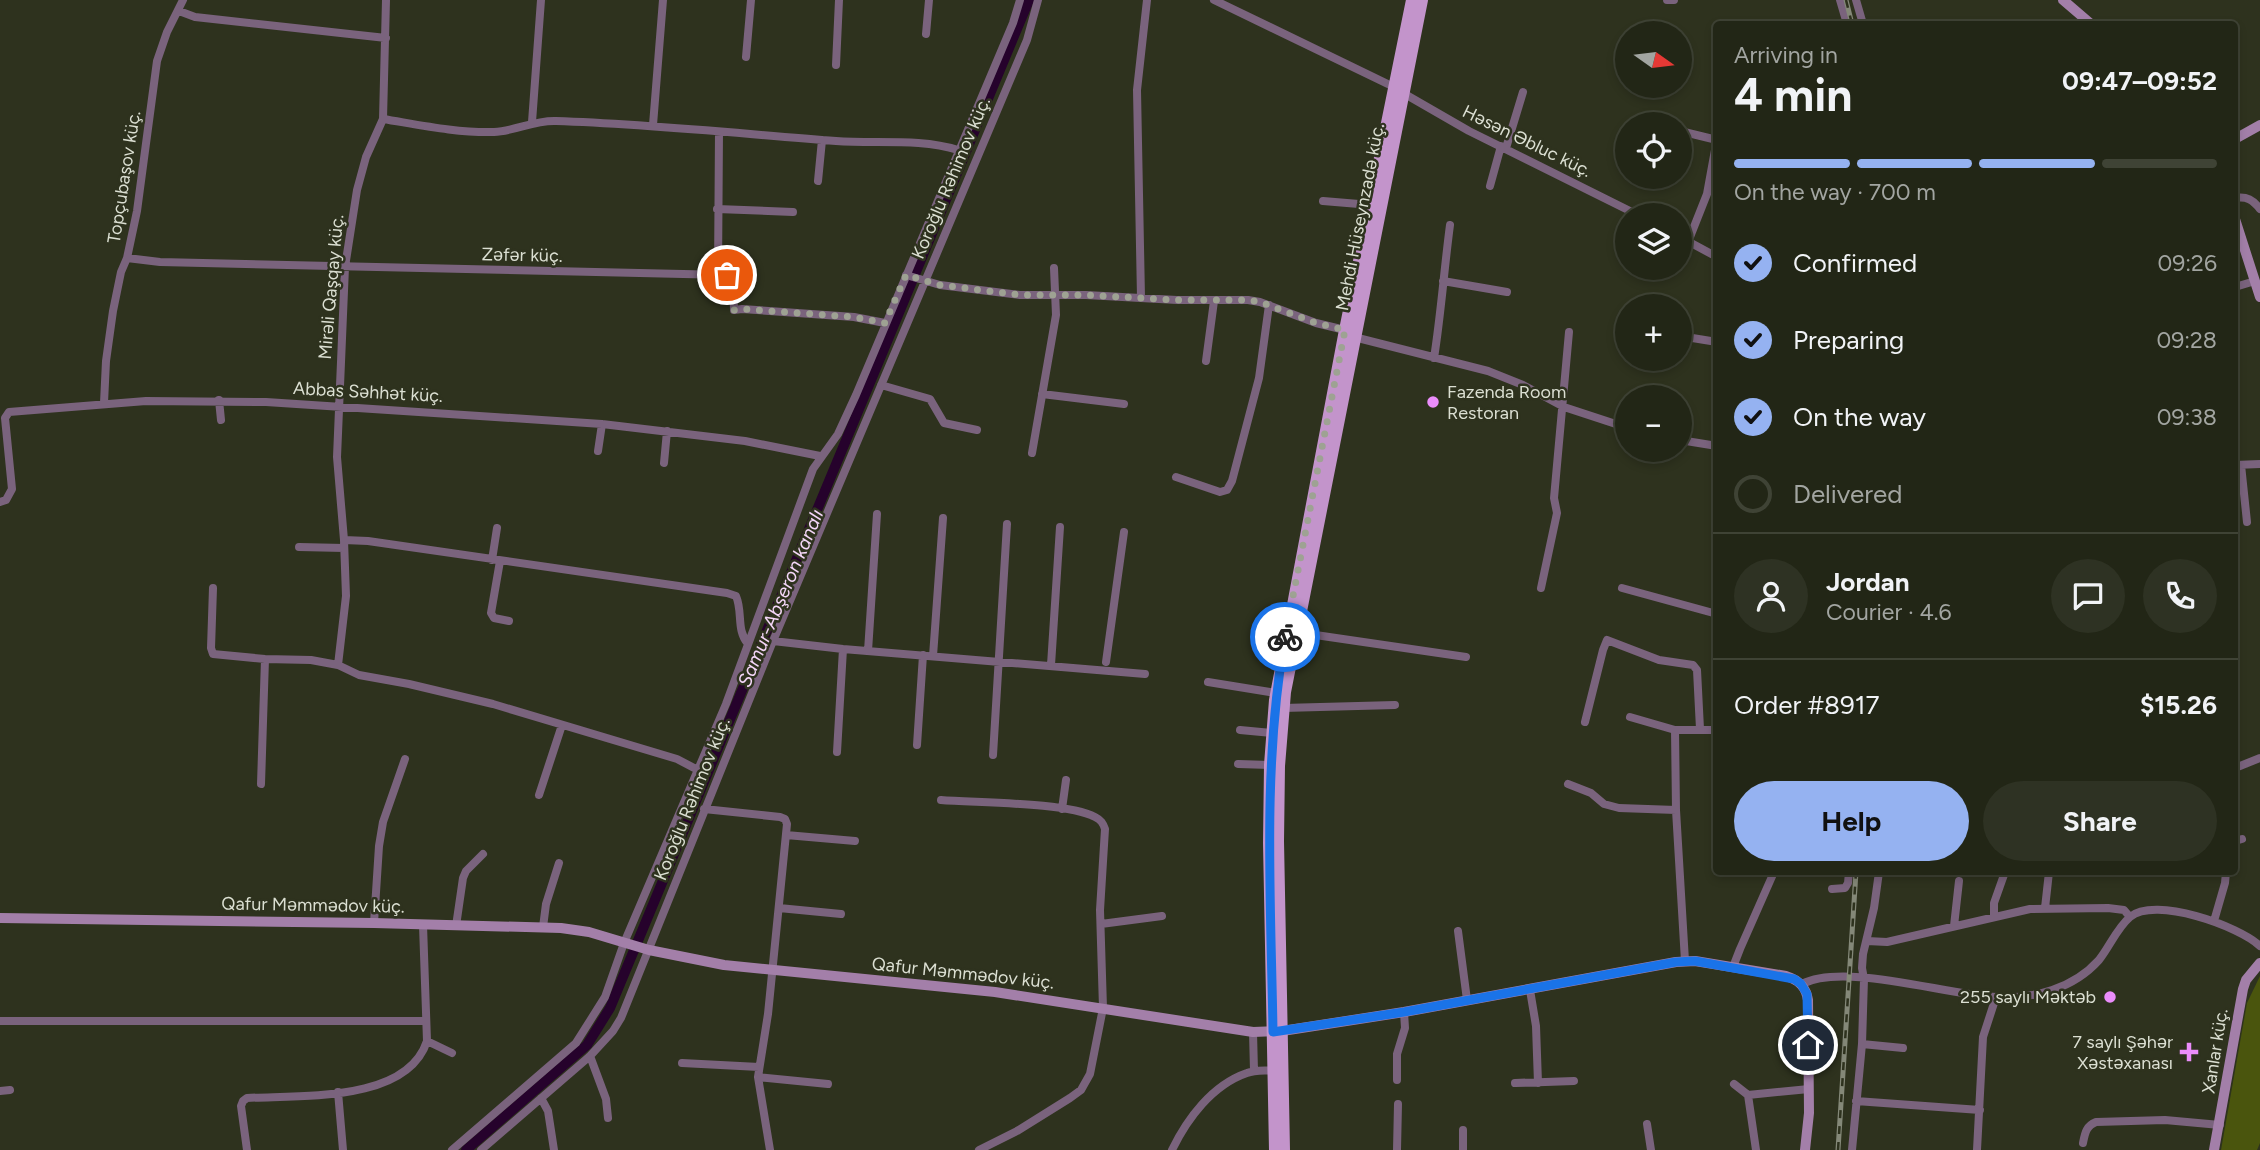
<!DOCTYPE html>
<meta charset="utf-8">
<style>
body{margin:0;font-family:Figtree,sans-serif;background:#2e3223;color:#f1f3f6;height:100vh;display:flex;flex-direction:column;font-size:26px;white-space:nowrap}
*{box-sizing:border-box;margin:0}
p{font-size:23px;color:#a2a5a1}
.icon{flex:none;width:38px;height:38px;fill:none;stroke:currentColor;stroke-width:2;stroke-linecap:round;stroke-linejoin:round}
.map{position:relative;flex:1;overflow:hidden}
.sheet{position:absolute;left:1713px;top:21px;width:525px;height:854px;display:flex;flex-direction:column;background:#222616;border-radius:7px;box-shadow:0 4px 10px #0003,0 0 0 2px #3f4335}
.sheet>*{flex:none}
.needle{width:46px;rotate:104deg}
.tools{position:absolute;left:1615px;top:21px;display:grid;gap:14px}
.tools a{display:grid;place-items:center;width:77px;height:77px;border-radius:50%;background:#222616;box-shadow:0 4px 10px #0003,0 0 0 2px #3f4335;font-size:35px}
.pin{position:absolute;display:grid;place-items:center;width:60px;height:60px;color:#fff;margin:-30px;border:4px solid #fff;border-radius:50%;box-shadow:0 2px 7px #0007}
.courier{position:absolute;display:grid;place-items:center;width:70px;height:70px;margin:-35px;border:5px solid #1a73e8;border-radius:50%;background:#fff;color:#222;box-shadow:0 2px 9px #0007}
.head em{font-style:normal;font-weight:700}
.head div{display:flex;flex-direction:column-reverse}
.head{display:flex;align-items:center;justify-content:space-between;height:119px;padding:0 21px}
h1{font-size:46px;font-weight:700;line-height:52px}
.bar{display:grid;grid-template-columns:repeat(4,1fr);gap:10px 7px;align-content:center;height:84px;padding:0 21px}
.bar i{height:9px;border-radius:5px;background:#3f4335}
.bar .active{background:#95b2f1}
.bar p{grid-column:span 4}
.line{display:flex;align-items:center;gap:18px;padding:0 21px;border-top:2px solid #3f4335}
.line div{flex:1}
.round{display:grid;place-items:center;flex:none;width:74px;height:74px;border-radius:37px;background:#2e3223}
ol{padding:0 21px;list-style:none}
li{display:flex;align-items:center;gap:21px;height:77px}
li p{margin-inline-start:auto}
li .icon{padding:7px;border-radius:50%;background:#95b2f1;color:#111;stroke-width:4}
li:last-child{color:#a2a5a1}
li i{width:38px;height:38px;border:4px solid #3f4335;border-radius:50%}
.action{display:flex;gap:14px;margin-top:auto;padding:14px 21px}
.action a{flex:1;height:80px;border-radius:42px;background:#95b2f1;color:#111;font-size:28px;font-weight:700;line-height:80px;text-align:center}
.action a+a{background:#2e3223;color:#f1f3f6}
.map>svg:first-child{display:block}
.green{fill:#4a550d}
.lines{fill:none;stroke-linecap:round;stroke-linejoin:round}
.canal{stroke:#26022c;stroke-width:10}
.street{stroke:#7a637d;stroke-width:8}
.secondary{stroke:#a37fa9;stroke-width:10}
.primary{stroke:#c394cb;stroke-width:12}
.rail-casing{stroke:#848878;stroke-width:5}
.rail{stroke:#2e321e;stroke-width:2.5;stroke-dasharray:8;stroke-linecap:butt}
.done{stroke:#9ea293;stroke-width:7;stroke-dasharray:0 12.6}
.route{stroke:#1a73e8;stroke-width:9}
.poi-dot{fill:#eb8dfb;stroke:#2e321e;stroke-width:2.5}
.labels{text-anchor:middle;stroke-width:5;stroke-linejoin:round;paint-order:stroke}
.street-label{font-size:18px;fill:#dbdfd2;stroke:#2e321e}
.poi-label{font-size:18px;fill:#dbdfd2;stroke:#2e321e;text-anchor:end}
.water-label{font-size:19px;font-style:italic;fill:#f5d7f9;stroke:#2e321e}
</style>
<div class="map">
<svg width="2260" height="1150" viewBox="0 0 2260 1150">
<rect width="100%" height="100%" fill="#2e321e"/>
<path class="green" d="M2260,976V1143L2257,1150H2221L2247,1003Z"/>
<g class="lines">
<path class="canal" d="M466,1150L587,1045L610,1008L1029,0"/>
<path class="street" d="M1214,0L1394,87
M1667,0H1674
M1840,0L1847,24
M1856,0L1863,24
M179,11L195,17L386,38
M926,34L929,0
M746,57L751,0
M836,65L839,0
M1403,93L1469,131L1638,215
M383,119C420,125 457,133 494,132C516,131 534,120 556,121C650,124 743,134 836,141C876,144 920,138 958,150
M532,122L541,0
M653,125L663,0
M1680,131L1717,140
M1506,148L1523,92
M818,181L822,140
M1490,186L1501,146
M2235,198C2247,196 2253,200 2260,209
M1323,201L1371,205
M717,209L793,212
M1680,237L1717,257
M1688,242L1707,194L1717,139
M127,258L160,262L727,275L733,281L734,310L742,309L854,317L885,323
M718,275L719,132
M906,275L940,285L1020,295H1086L1177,300H1248L1260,302L1316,323L1345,330
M1443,281L1507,292
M2235,287L2255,281
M1141,298L1137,90L1147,0
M1680,336L1717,342
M1354,337L1488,371L1523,385L1564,407L1628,428
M1434,358C1441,314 1444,270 1450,225
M1206,361L1214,301
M881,385L930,399L944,423L977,430
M1042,394L1124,404
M219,400L221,420
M104,403L106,361L113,311L121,272L127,258L137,211L157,61L167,32L183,0
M1680,440L1717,446
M598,451L602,424
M1032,453L1056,315L1054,268
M664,463L667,431
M2235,465L2260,464
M2241,465L2247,522
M1176,477L1220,492L1227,490L1232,481L1259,378L1269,305
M0,502L6,500L12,489L5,418L9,412L146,401L266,402L602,424L745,441L820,456
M344,540L368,541L727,593L736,596C743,612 736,630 748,644
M299,547L344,548
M492,560L497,528
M500,561L491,613L494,618L509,621
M213,588L211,648L213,654L265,659L311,660L338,665L359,675L409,684L493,704L677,759L696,769
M1541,588L1557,513L1554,498L1569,332
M1622,588L1717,614
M1295,632L1466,657
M773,641L843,649L1145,674
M868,651L877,514
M933,656L943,518
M1106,662L1124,532
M338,665L346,596L344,540L337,457L345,267L357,190L366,157L383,119L386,0
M1051,665L1060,527
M1208,682L1276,693
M1283,708L1395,705
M1630,717L1675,730H1717
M1585,722L1603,650L1607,640L1659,660L1693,665L1697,670L1700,729
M1240,730L1272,733
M1675,730L1676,810L1685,961
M917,745L923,655
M837,752L843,649
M993,755L1007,524
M1238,764L1270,765
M2235,768L2260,758
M261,784L265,659
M1568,784L1591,793L1604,804L1619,808L1676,810
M539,795L562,725
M941,800C977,803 1066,802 1095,817C1101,820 1103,823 1105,829L1100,910L1103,1008L1090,1074L1081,1090L1070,1098L1017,1131L979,1150
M704,809L780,817L785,819L787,824L768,1014L758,1077L770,1150
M1062,809L1066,780
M786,835L855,841
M2235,841L2242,839
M1832,889L1845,888L1848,883L1849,872
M779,908L841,914
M2045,908L2049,872
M1994,917V903L2005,872
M2214,921L2225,883L2226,872
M374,923L379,846L383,822L405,759
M1101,924L1162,916
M456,926L463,878L466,871L483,854
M1954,926L1959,881
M543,927L546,904L559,863
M1458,931L1467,1000
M1867,941L1887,942L2030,909L2108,908L2124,910L2130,917
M1733,967L1740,949L1774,872
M1802,984C1844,962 1946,995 1997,997C2034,999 2073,989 2099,960C2110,946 2117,928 2130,917C2155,896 2239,926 2260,946
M1530,990L1536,1026L1538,1083
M0,1021H426
M1253,1032L1254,1071
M427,1041L452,1053
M1862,1044L1903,1048
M590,1056L606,1099L608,1118
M682,1063L759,1067
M758,1077L828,1084
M1397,1080V1054L1405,1028L1404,1012
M1515,1083L1574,1081
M1734,1084L1748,1095
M0,1091L10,1090
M338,1092L343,1150
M541,1098L548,1111L554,1150
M1856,1101L1980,1110
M1647,1124L1651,1150
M1463,1130V1150
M2083,1143C2085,1133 2086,1126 2096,1122L2165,1120L2220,1125
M247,1150L241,1106L243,1101L247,1098C300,1095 407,1103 427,1041L423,925
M452,1150L576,1043L605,997L624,943L726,704L813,469L838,434L856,395L1013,23L1020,0
M481,1150L590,1056L613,1031L621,1018L773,641L1027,40L1038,0
M1172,1150C1187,1119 1212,1085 1247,1073C1255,1070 1265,1071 1274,1070
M1397,1150L1398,1104
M1756,1150L1748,1095L1809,1089
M1852,1150L1862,1044L1864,979L1862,968L1863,954L1874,908L1879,872
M1977,1150L1983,1037L1996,997"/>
<path class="secondary" d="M2063,0L2091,24
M2235,139L2260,125
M2235,219L2260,297
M0,918L374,923L561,928L589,932L649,950L724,965L995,992L1253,1032L1282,1031L1404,1012L1676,962L1695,961L1786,976C1799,980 1806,987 1808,1000L1809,1113L1805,1150
M2214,1150L2243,989L2246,980L2260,963"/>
<path class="primary" d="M1275,1150L1269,843L1270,765L1275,700L1345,330L1412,0
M1284,1150L1278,841L1279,766L1285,692L1422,0"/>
<defs>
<path id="rail" d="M1846,0L1852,24
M1838,1150L1856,872"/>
</defs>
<use href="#rail" class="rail-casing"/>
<use href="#rail" class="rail"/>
</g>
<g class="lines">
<path class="done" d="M727,275L733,281L734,310L742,309L854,317L885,323L906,275L940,285L1020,295H1086L1177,300H1248L1260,302L1316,323L1345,330L1285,637"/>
<path class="route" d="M1285,637C1262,768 1271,900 1273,1032L1404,1012L1676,962L1695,961L1794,979L1801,984L1807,994L1808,1045"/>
</g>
<g class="poi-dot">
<circle cx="1433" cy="402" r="7"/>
<circle cx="2110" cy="997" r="7"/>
<path d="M2185.5 1041.5h7v7h7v7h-7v7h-7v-7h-7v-7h7z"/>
</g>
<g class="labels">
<g class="street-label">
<text transform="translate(1527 141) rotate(26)" y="6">Həsən Əbluc küç.</text>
<text transform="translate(124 177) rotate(-81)" y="6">Topçubaşov küç.</text>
<text transform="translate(951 178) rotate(-67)" y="6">Koroğlu Rəhimov küç.</text>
<text transform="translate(1360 217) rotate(-79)" y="6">Mehdi Hüseynzadə küç.</text>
<text transform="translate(522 255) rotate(1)" y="6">Zəfər küç.</text>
<text transform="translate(331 287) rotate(-85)" y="6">Mirəli Qaşqay küç.</text>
<text transform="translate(368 392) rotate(3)" y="6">Abbas Səhhət küç.</text>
<text transform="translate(692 799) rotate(-68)" y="6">Koroğlu Rəhimov küç.</text>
<text transform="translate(313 905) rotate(1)" y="6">Qafur Məmmədov küç.</text>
<text transform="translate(963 973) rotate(6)" y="6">Qafur Məmmədov küç.</text>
<text transform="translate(2215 1051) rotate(-81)" y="6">Xanlar küç.</text>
</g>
<g class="poi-label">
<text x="1447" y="398" text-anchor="start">Fazenda Room<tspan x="1447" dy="21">Restoran</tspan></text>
<text x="2096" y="1003">255 saylı Məktəb</text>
<text x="2173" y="1048">7 saylı Şəhər<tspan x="2173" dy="21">Xəstəxanası</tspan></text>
</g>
<g class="water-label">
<text transform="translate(780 598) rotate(-67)" y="7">Samur-Abşeron kanalı</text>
</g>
</g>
</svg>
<div class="tools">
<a><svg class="needle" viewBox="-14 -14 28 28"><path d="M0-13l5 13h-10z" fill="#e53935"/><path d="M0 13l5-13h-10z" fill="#a2a5a1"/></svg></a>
<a><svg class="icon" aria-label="locate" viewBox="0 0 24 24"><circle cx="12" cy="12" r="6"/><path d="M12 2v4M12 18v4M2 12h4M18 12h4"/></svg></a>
<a><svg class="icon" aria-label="layers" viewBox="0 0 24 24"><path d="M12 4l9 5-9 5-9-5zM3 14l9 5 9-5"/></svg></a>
<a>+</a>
<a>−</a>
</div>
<div class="pin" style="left:727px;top:275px;background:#ea580c"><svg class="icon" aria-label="bag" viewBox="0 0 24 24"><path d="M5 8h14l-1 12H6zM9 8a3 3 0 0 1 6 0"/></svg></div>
<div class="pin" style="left:1808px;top:1045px;background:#1f2937"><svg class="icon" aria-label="home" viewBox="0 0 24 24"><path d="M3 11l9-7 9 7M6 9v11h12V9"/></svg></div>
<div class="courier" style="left:1285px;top:637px"><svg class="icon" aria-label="bike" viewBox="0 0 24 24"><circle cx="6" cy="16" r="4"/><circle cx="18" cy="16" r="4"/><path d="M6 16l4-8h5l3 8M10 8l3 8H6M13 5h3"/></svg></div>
<section class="sheet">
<div class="head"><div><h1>4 min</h1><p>Arriving in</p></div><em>09:47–09:52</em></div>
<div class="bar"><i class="active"></i><i class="active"></i><i class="active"></i><i></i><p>On the way · 700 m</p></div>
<ol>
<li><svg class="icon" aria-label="check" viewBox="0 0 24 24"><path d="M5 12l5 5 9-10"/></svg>Confirmed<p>09:26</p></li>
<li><svg class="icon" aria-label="check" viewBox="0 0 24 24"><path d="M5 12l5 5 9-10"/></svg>Preparing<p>09:28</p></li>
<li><svg class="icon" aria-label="check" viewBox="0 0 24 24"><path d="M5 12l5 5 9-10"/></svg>On the way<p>09:38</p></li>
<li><i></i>Delivered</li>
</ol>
<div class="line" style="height:126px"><a class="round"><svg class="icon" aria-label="person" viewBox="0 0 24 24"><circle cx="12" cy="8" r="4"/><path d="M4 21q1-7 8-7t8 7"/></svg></a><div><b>Jordan</b><p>Courier · 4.6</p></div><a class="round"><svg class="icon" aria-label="chat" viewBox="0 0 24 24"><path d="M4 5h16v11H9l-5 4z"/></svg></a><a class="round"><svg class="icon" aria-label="phone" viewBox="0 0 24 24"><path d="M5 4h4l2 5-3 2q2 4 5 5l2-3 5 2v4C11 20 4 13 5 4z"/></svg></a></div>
<div class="line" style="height:91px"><div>Order #8917</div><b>$15.26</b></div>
<div class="action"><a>Help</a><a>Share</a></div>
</section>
</div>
